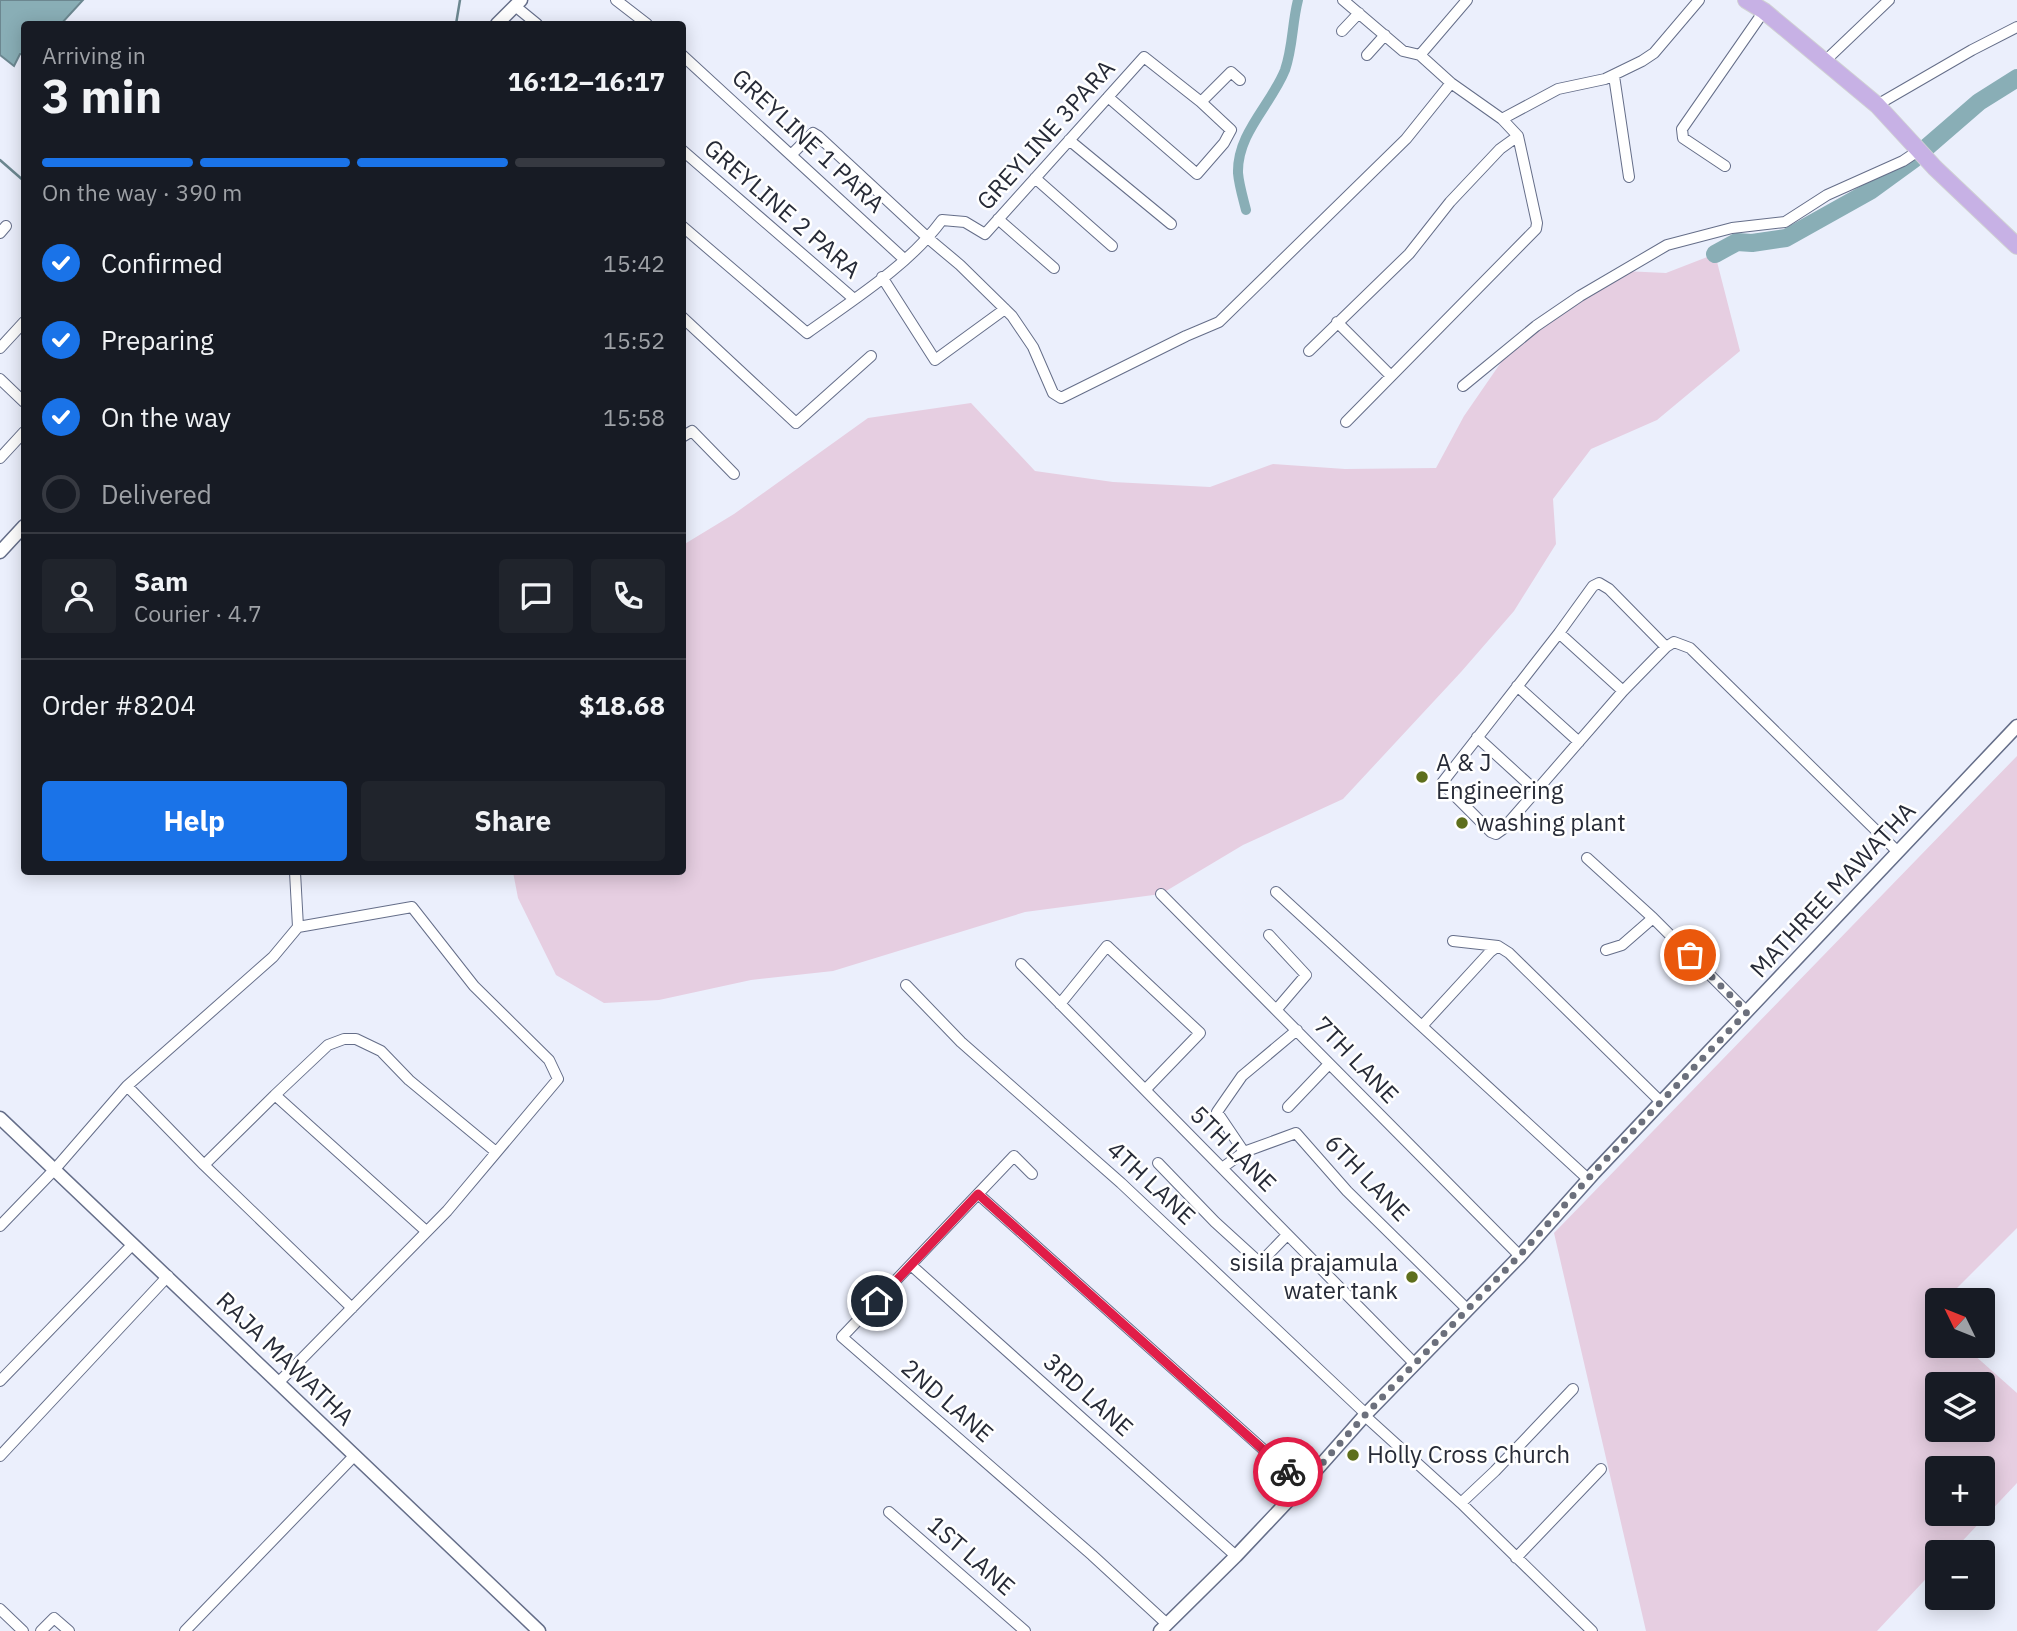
<!DOCTYPE html>
<meta charset="utf-8">
<style>
body{margin:0;font-family:"IBM Plex Sans",sans-serif;background:#20242c;color:#f1f3f6;height:100vh;display:flex;flex-direction:column;font-size:26px;white-space:nowrap}
*{box-sizing:border-box;margin:0}
p{font-size:23px;color:#9ea1a6}
.icon{flex:none;width:38px;height:38px;fill:none;stroke:currentColor;stroke-width:2;stroke-linecap:round;stroke-linejoin:round}
.map{position:relative;flex:1;overflow:hidden}
.side{position:absolute;left:21px;top:21px;width:665px;height:854px;display:flex;flex-direction:column;background:#171b24;border-radius:7px;box-shadow:0 4px 18px #0003}
.side>*{flex:none}
.needle{width:46px;rotate:313deg}
.tools{position:absolute;left:1925px;top:1288px;display:grid;gap:14px}
.tools a{display:grid;place-items:center;width:70px;height:70px;border-radius:7px;background:#171b24;box-shadow:0 4px 18px #0003;font-size:35px}
.pin{position:absolute;display:grid;place-items:center;width:60px;height:60px;color:#fff;margin:-30px;border:4px solid #fff;border-radius:50%;box-shadow:0 2px 7px #0007}
.courier{position:absolute;display:grid;place-items:center;width:70px;height:70px;margin:-35px;border:5px solid #e11d48;border-radius:50%;background:#fff;color:#222;box-shadow:0 2px 9px #0007}
.headline em{font-style:normal;font-weight:700}
.headline div{display:flex;flex-direction:column-reverse}
.headline{display:flex;align-items:center;justify-content:space-between;height:119px;padding:0 21px}
h1{font-size:46px;font-weight:700;line-height:52px}
.bar{display:grid;grid-template-columns:repeat(4,1fr);gap:10px 7px;align-content:center;height:84px;padding:0 21px}
.bar i{height:9px;border-radius:5px;background:#363941}
.bar .current{background:#1a73e8}
.bar p{grid-column:span 4}
.line{display:flex;align-items:center;gap:18px;padding:0 21px;border-top:2px solid #363941}
.line div{flex:1}
.round{display:grid;place-items:center;flex:none;width:74px;height:74px;border-radius:7px;background:#20242c}
ol{padding:0 21px;list-style:none}
li{display:flex;align-items:center;gap:21px;height:77px}
li p{margin-inline-start:auto}
li .icon{padding:7px;border-radius:50%;background:#1a73e8;color:#fff;stroke-width:4}
li:last-child{color:#9ea1a6}
li i{width:38px;height:38px;border:4px solid #363941;border-radius:50%}
.cta{display:flex;gap:14px;margin-top:auto;padding:14px 21px}
.cta a{flex:1;height:80px;border-radius:7px;background:#1a73e8;color:#fff;font-size:28px;font-weight:700;line-height:80px;text-align:center}
.cta a+a{background:#20242c;color:#f1f3f6}
.map>svg:first-child{display:block}
.green{fill:#e6cee1;fill-rule:evenodd}
.water{fill:#89aeb6;stroke:#6c8790;stroke-width:2}
.lines{fill:none;stroke-linecap:round;stroke-linejoin:round}
.stream{stroke:#6c8790;stroke-width:2.5}
.canal{stroke:#89aeb6;stroke-width:10}
.river{stroke:#89aeb6;stroke-width:18}
.minor-casing{stroke:#656e89;stroke-width:12}
.tertiary-casing{stroke:#656e89;stroke-width:15}
.primary-casing{stroke:#cfd0d3;stroke-width:18}
.minor{stroke:#fff;stroke-width:10}
.tertiary{stroke:#fff;stroke-width:12}
.primary{stroke:#c7b1e5;stroke-width:16}
.done{stroke:#6c707c;stroke-width:7;stroke-dasharray:0 12.6}
.route{stroke:#e11d48;stroke-width:9}
.poi-dot{fill:#5e6f1c;stroke:#fff;stroke-width:2.5}
.labels{text-anchor:middle;stroke-width:5;stroke-linejoin:round;paint-order:stroke}
.street-label{font-size:24px;fill:#272b37;stroke:#fff}
.poi-label{font-size:24px;fill:#272b37;stroke:#fff;text-anchor:start}
</style>
<div class="map">
<svg width="2017" height="1631" viewBox="0 0 2017 1631">
<rect width="100%" height="100%" fill="#ebeffc"/>
<path class="green" d="M1715,254L1740,351L1657,420L1591,449L1553,499L1556,544L1514,611L1461,672L1343,799L1243,845L1161,894L1025,912L833,971L751,980L659,1000L604,1003L556,975L518,898L513,872H682L683,545L734,514L868,418L971,403L1035,471L1113,482L1210,487L1273,464L1345,469L1436,468L1464,416L1515,342L1624,271L1666,273Z
M2017,756V1228L1945,1300H1937V1308L1931,1315L1937,1321V1346H1964L2017,1393V1483L1952,1552H1937V1567L1877,1631H1646L1554,1233ZM1937,1384H1983V1430H1937ZM1937,1468H1983V1514H1937Z"/>
<path class="water" d="M0,0H83L61,24H24V54H20L14,66L0,55Z"/>
<g class="lines">
<path class="stream" d="M456,24L460,0
M0,160L24,181"/>
<path class="canal" d="M1246,210C1243,198 1239,185 1238,173C1237,133 1271,105 1285,70C1293,47 1292,23 1298,0"/>
<path class="river" d="M1927,147L1979,102L2017,78
M1715,254L1737,242L1752,243L1786,238L1870,191L1914,159"/>
<defs>
<path id="minor" d="M616,0L647,24
M1343,0L1403,51L1420,55
M515,6L537,24
M1342,31L1359,13
M682,55L904,259
M1367,55L1385,35
M1825,61L1889,0
M1614,76L1629,177
M1108,97L1197,174L1224,143L1231,130L1201,102
M1877,105L1972,50L2017,27
M1502,119L1558,89L1605,79L1642,61L1654,53L1699,0
M1069,140L1171,224
M682,150L854,299
M791,155L813,133L818,136L929,239L960,265L1012,316L1033,347L1053,393L1061,398L1186,336L1219,322L1406,139L1451,83
M1725,166L1683,138L1682,129L1764,11
M1035,178L1112,246
M998,219L1054,268
M682,226L807,333C853,300 909,265 942,220L965,222L985,234L1144,57L1201,102L1231,72L1240,80
M0,233L6,226
M882,277L935,360L1005,309
M682,317L796,423L871,356
M1337,322L1390,375
M0,348L24,322
M1309,351L1409,254L1450,202L1500,149L1518,136L1502,119L1451,83L1420,55L1467,0
M0,379L24,402
M1463,386L1536,326L1580,296L1667,245L1732,228L1785,222L1827,195L1903,161L1918,151
M1346,422L1536,229L1537,223L1518,136
M682,437L692,431L734,474
M0,458L24,432
M1559,633L1623,691
M1666,647L1609,589L1599,583L1593,586L1559,633L1442,783L1491,832L1496,834L1503,829L1623,691L1666,647L1674,642L1690,648L1898,852
M1517,686L1579,742
M1477,737L1535,790
M1587,858L1653,918L1747,1012
M295,872L298,927
M1276,892L1588,1179
M1161,894L1520,1256
M298,927L273,957L127,1086L204,1165L352,1308
M1269,935L1306,975L1277,1009
M1453,941L1498,946
M1606,950L1622,945L1653,918
M1021,964L1414,1363
M906,985L961,1042L1121,1183L1366,1414
M1060,1004L1107,946L1200,1033L1145,1090
M1422,1026L1490,952L1498,946L1509,953L1661,1102
M275,1095L328,1045L344,1039H356L381,1051L409,1080L496,1152
M1288,1107L1329,1064
M1244,1152L1217,1112L1242,1076L1297,1030
M1158,1163L1215,1222L1260,1263L1287,1235
M204,1165L275,1095L426,1231
M1222,1168L1244,1152L1296,1133L1347,1191L1468,1310
M1032,1174L1014,1156L842,1337L1092,1555L1167,1624
M978,1194L1303,1485
M0,1226L55,1169L127,1086
M912,1266L1236,1556
M0,1381L133,1244
M279,1382L447,1211L558,1079L549,1060L474,986L412,907L298,927
M1365,1416L1461,1503L1592,1631
M0,1456L168,1276
M1461,1503L1495,1471L1573,1389
M889,1512L1025,1631
M1516,1558L1601,1469
M0,1609L23,1631
M41,1631L54,1618L69,1631
M185,1631L355,1455"/>
<path id="tertiary" d="M497,24L521,0
M0,552L24,526
M0,1118L539,1631
M1160,1631L1236,1556L1303,1485L1366,1414L1520,1256L1594,1173L2017,726"/>
<path id="primary" d="M1746,0L1764,11L1877,105L1935,168L2017,246"/>
</defs>
<use href="#minor" class="minor-casing"/>
<use href="#tertiary" class="tertiary-casing"/>
<use href="#primary" class="primary-casing"/>
<use href="#minor" class="minor"/>
<use href="#tertiary" class="tertiary"/>
<use href="#primary" class="primary"/>
</g>
<g class="lines">
<path class="done" d="M1288,1472L1303,1485L1366,1414L1520,1255L1594,1172L1747,1012L1690,955"/>
<path class="route" d="M877,1301L978,1194L1288,1472"/>
</g>
<g class="poi-dot">
<circle cx="1422" cy="777" r="7"/>
<circle cx="1462" cy="823" r="7"/>
<circle cx="1412" cy="1277" r="7"/>
<circle cx="1353" cy="1455" r="7"/>
</g>
<g class="labels">
<g class="street-label">
<text transform="translate(1046 135) rotate(-48)" y="8">GREYLINE 3PARA</text>
<text transform="translate(808 141) rotate(43)" y="8">GREYLINE 1 PARA</text>
<text transform="translate(782 209) rotate(41)" y="8">GREYLINE 2 PARA</text>
<text transform="translate(1833 890) rotate(-47)" y="8">MATHREE MAWATHA</text>
<text transform="translate(1356 1060) rotate(46)" y="8">7TH LANE</text>
<text transform="translate(1233 1149) rotate(45)" y="8">5TH LANE</text>
<text transform="translate(1367 1178) rotate(46)" y="8">6TH LANE</text>
<text transform="translate(1151 1183) rotate(43)" y="8">4TH LANE</text>
<text transform="translate(285 1359) rotate(44)" y="8">RAJA MAWATHA</text>
<text transform="translate(1088 1395) rotate(42)" y="8">3RD LANE</text>
<text transform="translate(947 1401) rotate(41)" y="8">2ND LANE</text>
<text transform="translate(971 1556) rotate(41)" y="8">1ST LANE</text>
</g>
<g class="poi-label">
<text x="1436" y="771">A &amp; J<tspan x="1436" dy="28">Engineering</tspan></text>
<text x="1476" y="831">washing plant</text>
<text x="1398" y="1271" text-anchor="end">sisila prajamula<tspan x="1398" dy="28">water tank</tspan></text>
<text x="1367" y="1463">Holly Cross Church</text>
</g>
</g>
</svg>
<div class="tools">
<a><svg class="needle" viewBox="-14 -14 28 28"><path d="M0-13l5 13h-10z" fill="#e53935"/><path d="M0 13l5-13h-10z" fill="#9ea1a6"/></svg></a>
<a><svg class="icon" aria-label="layers" viewBox="0 0 24 24"><path d="M12 4l9 5-9 5-9-5zM3 14l9 5 9-5"/></svg></a>
<a>+</a>
<a>−</a>
</div>
<div class="pin" style="left:1690px;top:955px;background:#ea580c"><svg class="icon" aria-label="bag" viewBox="0 0 24 24"><path d="M5 8h14l-1 12H6zM9 8a3 3 0 0 1 6 0"/></svg></div>
<div class="pin" style="left:877px;top:1301px;background:#1f2937"><svg class="icon" aria-label="home" viewBox="0 0 24 24"><path d="M3 11l9-7 9 7M6 9v11h12V9"/></svg></div>
<div class="courier" style="left:1288px;top:1472px"><svg class="icon" aria-label="bike" viewBox="0 0 24 24"><circle cx="6" cy="16" r="4"/><circle cx="18" cy="16" r="4"/><path d="M6 16l4-8h5l3 8M10 8l3 8H6M13 5h3"/></svg></div>
<section class="side">
<div class="headline"><div><h1>3 min</h1><p>Arriving in</p></div><em>16:12–16:17</em></div>
<div class="bar"><i class="current"></i><i class="current"></i><i class="current"></i><i></i><p>On the way · 390 m</p></div>
<ol>
<li><svg class="icon" aria-label="check" viewBox="0 0 24 24"><path d="M5 12l5 5 9-10"/></svg>Confirmed<p>15:42</p></li>
<li><svg class="icon" aria-label="check" viewBox="0 0 24 24"><path d="M5 12l5 5 9-10"/></svg>Preparing<p>15:52</p></li>
<li><svg class="icon" aria-label="check" viewBox="0 0 24 24"><path d="M5 12l5 5 9-10"/></svg>On the way<p>15:58</p></li>
<li><i></i>Delivered</li>
</ol>
<div class="line" style="height:126px"><a class="round"><svg class="icon" aria-label="person" viewBox="0 0 24 24"><circle cx="12" cy="8" r="4"/><path d="M4 21q1-7 8-7t8 7"/></svg></a><div><b>Sam</b><p>Courier · 4.7</p></div><a class="round"><svg class="icon" aria-label="chat" viewBox="0 0 24 24"><path d="M4 5h16v11H9l-5 4z"/></svg></a><a class="round"><svg class="icon" aria-label="phone" viewBox="0 0 24 24"><path d="M5 4h4l2 5-3 2q2 4 5 5l2-3 5 2v4C11 20 4 13 5 4z"/></svg></a></div>
<div class="line" style="height:91px"><div>Order #8204</div><b>$18.68</b></div>
<div class="cta"><a>Help</a><a>Share</a></div>
</section>
</div>
